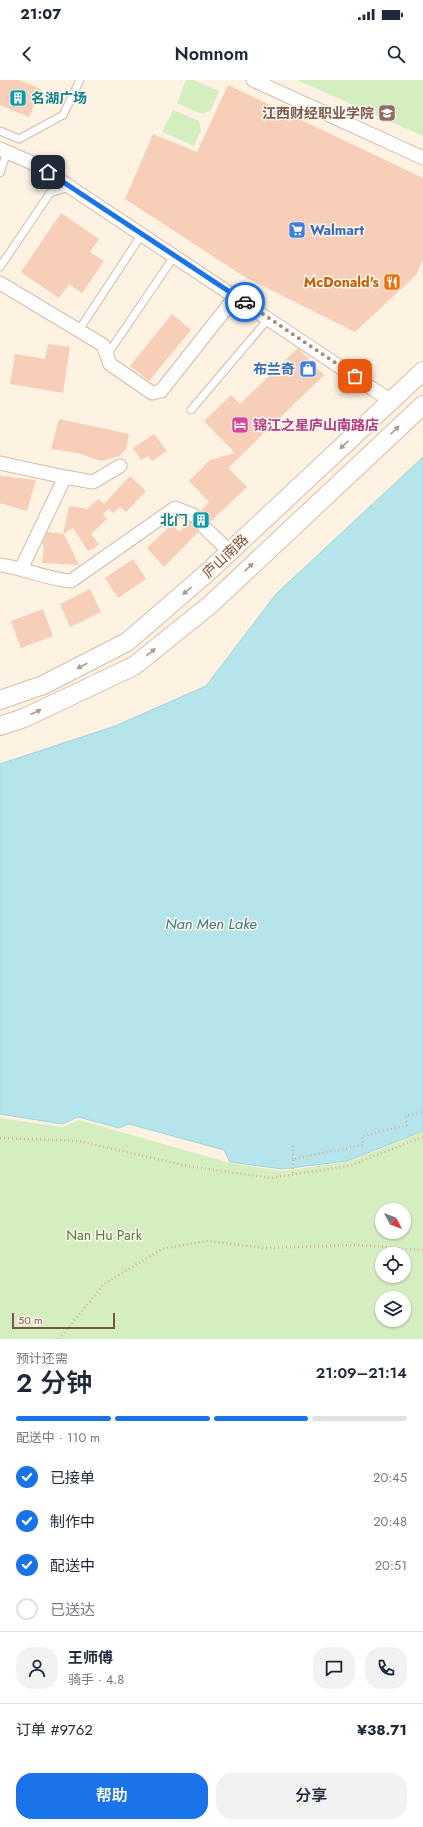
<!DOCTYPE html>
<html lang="zh">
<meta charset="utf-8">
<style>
body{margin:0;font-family:Jost,"Noto Sans SC",sans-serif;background:#f2f2f3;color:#1f2937;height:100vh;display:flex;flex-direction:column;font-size:15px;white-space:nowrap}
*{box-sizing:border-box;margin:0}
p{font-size:13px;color:#747a83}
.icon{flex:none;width:22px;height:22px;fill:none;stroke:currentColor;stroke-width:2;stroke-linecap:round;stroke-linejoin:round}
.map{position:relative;height:1259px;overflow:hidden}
.drawer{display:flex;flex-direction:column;background:#fff;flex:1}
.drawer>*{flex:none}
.needle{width:26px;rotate:131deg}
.tools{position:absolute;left:375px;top:1123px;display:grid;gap:8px}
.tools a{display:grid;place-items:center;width:36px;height:36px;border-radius:50%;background:#fff;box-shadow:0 1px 3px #0004;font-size:20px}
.scale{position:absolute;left:12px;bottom:10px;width:103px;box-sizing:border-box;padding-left:4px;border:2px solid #7a5646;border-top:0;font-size:11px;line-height:14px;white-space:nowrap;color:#7a5646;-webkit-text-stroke:3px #fff6ec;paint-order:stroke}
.pin{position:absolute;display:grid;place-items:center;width:34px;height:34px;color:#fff;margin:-17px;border-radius:8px;box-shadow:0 2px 6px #0006}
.courier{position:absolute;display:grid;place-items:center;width:40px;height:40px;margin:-20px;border:3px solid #1a73e8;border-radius:50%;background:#fff;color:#222;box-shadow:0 1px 5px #0007}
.headline em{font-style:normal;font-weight:600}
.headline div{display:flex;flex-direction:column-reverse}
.headline{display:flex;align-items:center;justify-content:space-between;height:68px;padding:0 16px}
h1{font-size:26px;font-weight:600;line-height:30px}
.bar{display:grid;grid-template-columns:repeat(4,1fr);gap:6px 4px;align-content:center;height:48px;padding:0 16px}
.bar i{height:5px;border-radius:3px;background:#e0e1e3}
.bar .active{background:#1a73e8}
.bar p{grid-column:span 4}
.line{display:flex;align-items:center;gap:10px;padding:0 16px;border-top:1px solid #e0e1e3}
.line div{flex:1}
.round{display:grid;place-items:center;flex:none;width:42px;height:42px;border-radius:16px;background:#f2f2f3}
ol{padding:0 16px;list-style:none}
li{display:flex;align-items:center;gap:12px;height:44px}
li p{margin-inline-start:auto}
li .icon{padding:4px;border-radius:50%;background:#1a73e8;color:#fff;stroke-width:4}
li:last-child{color:#747a83}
li i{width:22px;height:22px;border:2px solid #e0e1e3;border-radius:50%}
.button{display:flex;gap:8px;margin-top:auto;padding:8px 16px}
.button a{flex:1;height:46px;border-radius:16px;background:#1a73e8;color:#fff;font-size:16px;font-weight:600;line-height:46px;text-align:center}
.button a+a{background:#f2f2f3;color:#1f2937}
.status{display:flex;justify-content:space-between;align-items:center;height:28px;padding:0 20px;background:#fff;direction:ltr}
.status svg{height:11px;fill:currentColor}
header{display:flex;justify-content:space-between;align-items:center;height:52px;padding:0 16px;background:#fff;font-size:18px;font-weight:600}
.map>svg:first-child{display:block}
.green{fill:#d5eec0;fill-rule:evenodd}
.water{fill:#b5e5ea;stroke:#9bd6dd}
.building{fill:#f7ceb8}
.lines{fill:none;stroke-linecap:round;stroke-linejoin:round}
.lane-casing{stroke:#d4bbab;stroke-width:9}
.street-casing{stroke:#d4bbab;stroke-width:15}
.secondary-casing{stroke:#dabcaa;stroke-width:20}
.path{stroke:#dcb19b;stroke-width:2.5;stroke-dasharray:1 3;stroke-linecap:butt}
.lane{stroke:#fff;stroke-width:7}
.street{stroke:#fff;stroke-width:13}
.secondary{stroke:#fff;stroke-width:18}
.oneway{fill:#af9a90}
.done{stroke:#a88d7d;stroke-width:4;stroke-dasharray:0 7.2}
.route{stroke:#1a73e8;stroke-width:5}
.labels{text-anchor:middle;stroke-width:3;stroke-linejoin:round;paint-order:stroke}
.culture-label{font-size:14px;font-weight:bold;fill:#0d838f;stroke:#fff6ec;text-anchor:start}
.education-label{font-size:14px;font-weight:bold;fill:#785e54;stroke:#fff6ec;text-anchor:end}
.shop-label{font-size:14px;font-weight:bold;fill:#366cbe;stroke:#fff6ec;text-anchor:start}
.food-label{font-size:14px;font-weight:bold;fill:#c56008;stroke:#fff6ec;text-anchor:end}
.hotel-label{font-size:14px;font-weight:bold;fill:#b23c85;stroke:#fff6ec;text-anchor:start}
.street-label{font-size:14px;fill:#7a5646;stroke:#fff6ec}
.park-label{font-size:14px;fill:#517a3a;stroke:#fff6ec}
.water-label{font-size:15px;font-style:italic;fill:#387881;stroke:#fff6ec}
</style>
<div class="status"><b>21:07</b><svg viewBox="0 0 49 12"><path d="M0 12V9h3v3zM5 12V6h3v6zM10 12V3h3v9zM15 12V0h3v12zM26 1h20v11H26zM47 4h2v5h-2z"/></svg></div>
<header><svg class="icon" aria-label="back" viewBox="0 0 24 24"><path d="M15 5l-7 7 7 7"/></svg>Nomnom<svg class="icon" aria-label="search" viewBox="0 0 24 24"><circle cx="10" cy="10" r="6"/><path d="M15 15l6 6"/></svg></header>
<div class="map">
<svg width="423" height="1259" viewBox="0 0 423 1259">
<rect width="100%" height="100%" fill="#fef2e3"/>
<path class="green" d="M186,0H193L219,11L211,30L202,34L177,23Z
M297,0H423V56Z
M173,30L199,41L201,51L194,66L162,52Z
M0,1038L63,1047L79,1040L230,1083L282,1091L347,1082L423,1052V1259H0ZM382,1130H404V1152H382ZM382,1174H404V1196H382ZM382,1218H404V1240H382Z"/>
<path class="water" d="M423,377V1051L347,1081L282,1089L230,1082L224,1070L129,1044L119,1048L78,1037L62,1044L0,1034V684L115,646L206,606L276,514Z"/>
<path class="building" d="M0,0H19L41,9L29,37L0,25Z
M228,5L423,98V180L416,195L355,252L245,197L125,119L153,54L197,72Z
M61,133L99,159L90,172L104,181L82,213L69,204L59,218L21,192Z
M172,234L191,250L149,301L130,286Z
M48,264L70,267L63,313L10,304L15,274L45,279Z
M298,268L324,295L228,388L247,407L210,442L203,440L200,442L197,446L198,452L164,487L147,468L172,444L179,452L189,442L198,441L201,438L200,431L209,422L189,401L210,380L235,373L204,341L231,315L240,324Z
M59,339L129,354L126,370L119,376L101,381L78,373L51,369Z
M154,354L167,371L152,381L148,376L141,380L133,368Z
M0,396L36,400L27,431L0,423Z
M130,396L146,411L126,432L120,427L113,433L109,429L103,434L107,439L91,454L99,464L95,468L88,471L73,448L63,454L69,426L87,429L99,419L104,424Z
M47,452L64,454L79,485L42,483L44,467L42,463Z
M133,479L146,499L118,518L105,498Z
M90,509L101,532L70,547L60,524Z
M43,529L53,556L21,568L11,541Z"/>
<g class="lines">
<defs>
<path id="lane" d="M0,51L19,59L63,35L80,0
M0,93L7,72
M0,187L50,113L70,107
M79,250L142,154
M107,275L175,175
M191,330L269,238"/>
<path id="street" d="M253,0L423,78
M0,69L37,85L391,321
M0,203L103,265L110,284L152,313L161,311L236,216
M0,383L65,397L21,489
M65,397L93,402L120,386
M205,448L230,472
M0,485C24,488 46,499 71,501L175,428L193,435"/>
<path id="secondary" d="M0,620L43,605L127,562L208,492L423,291
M0,646L24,638L134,586L211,524L423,325"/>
</defs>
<use href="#lane" class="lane-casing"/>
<use href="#street" class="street-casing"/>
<use href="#secondary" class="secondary-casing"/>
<path class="path" d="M0,1058L79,1061L187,1086L271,1098L349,1086L423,1057
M293,1079V1066
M293,1093V1079L363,1065L362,1056L407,1045L406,1036L423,1032
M59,1259L104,1204L162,1169L207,1161L265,1168L357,1165L423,1170"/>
<use href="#lane" class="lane"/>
<use href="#street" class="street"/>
<use href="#secondary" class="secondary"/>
</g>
<defs><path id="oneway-solid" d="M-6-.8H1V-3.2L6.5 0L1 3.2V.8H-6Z"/></defs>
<g class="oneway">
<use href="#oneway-solid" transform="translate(395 350) rotate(-43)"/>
<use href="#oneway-solid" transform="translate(344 365) rotate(137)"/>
<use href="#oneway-solid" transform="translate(249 487) rotate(-44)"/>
<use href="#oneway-solid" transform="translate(187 511) rotate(139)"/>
<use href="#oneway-solid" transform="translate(151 572) rotate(-39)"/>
<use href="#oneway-solid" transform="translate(82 586) rotate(153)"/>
<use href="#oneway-solid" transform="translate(36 632) rotate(-25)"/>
</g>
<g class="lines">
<path class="done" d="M245,222L355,296"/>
<path class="route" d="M48,92L245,222"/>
</g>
<defs>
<symbol id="building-square" viewBox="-11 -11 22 22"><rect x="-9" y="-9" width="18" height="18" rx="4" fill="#0f9aa8" stroke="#fff6ec"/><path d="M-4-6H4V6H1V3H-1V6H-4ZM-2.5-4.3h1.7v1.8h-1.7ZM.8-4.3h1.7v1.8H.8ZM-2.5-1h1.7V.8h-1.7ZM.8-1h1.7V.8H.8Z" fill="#fff"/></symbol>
<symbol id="university-square" viewBox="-11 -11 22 22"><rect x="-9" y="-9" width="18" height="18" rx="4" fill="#8d6e63" stroke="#fff6ec"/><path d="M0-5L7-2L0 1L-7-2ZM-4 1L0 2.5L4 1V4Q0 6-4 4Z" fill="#fff"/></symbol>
<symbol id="supermarket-square" viewBox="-11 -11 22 22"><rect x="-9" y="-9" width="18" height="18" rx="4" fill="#3f7fe0" stroke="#fff6ec"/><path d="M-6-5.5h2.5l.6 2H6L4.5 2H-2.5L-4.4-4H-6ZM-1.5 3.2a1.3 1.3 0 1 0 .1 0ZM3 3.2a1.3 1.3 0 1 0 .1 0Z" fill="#fff"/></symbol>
<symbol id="restaurant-square" viewBox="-11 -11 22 22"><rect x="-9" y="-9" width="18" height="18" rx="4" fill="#e8710a" stroke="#fff6ec"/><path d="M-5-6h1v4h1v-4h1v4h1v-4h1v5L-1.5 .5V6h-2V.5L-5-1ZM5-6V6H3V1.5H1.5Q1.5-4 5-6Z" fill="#fff"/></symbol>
<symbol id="shop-square" viewBox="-11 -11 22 22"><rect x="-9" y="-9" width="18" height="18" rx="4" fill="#3f7fe0" stroke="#fff6ec"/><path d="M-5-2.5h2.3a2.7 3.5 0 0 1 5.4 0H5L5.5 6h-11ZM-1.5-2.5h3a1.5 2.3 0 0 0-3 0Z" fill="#fff"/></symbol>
<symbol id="hotel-square" viewBox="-11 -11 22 22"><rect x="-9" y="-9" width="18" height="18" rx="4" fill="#d1479c" stroke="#fff6ec"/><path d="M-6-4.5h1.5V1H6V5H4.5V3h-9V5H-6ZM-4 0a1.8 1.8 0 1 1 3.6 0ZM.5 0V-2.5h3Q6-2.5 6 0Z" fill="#fff"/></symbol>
</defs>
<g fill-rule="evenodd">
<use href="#building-square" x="8" y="8" width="20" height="20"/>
<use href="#university-square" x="377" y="23" width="20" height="20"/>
<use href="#supermarket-square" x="287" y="140" width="20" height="20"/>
<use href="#restaurant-square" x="382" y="192" width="20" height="20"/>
<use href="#shop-square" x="298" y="279" width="20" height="20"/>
<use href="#hotel-square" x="230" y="335" width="20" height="20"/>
<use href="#building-square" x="191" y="430" width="20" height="20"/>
</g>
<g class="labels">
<g class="culture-label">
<text x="31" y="23">名湖广场</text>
<text x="188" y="445" text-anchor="end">北门</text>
</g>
<g class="education-label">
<text x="374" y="38">江西财经职业学院</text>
</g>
<g class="shop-label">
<text x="310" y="155">Walmart</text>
<text x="295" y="294" text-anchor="end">布兰奇</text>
</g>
<g class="food-label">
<text x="379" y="207">McDonald's</text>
</g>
<g class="hotel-label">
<text x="253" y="350">锦江之星庐山南路店</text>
</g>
<g class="street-label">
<text transform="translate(225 476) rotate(-43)" y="5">庐山南路</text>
</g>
<g class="park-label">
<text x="104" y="1160">Nan Hu Park</text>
</g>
<g class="water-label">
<text x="211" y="849">Nan Men Lake</text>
</g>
</g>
</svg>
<div class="tools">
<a><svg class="needle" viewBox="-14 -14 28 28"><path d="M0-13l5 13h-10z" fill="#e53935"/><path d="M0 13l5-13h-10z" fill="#747a83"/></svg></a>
<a><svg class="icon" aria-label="locate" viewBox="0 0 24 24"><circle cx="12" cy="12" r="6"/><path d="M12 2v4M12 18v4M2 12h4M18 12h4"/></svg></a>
<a><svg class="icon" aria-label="layers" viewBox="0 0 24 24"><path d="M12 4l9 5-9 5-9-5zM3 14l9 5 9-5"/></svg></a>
</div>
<div class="scale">50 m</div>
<div class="pin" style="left:355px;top:296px;background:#ea580c"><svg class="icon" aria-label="bag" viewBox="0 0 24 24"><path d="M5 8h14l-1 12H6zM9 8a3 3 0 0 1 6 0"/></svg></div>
<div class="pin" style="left:48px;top:92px;background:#1f2937"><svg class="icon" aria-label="home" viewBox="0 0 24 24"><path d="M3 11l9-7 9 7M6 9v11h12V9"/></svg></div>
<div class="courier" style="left:245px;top:222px"><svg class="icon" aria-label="car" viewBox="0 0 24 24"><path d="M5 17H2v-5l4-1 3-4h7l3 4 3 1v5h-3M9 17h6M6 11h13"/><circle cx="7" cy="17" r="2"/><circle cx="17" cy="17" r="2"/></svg></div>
</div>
<section class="drawer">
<div class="headline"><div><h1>2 分钟</h1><p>预计还需</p></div><em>21:09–21:14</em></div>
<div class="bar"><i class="active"></i><i class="active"></i><i class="active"></i><i></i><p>配送中 · 110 m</p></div>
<ol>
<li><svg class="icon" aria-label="check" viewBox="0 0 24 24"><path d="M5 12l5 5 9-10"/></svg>已接单<p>20:45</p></li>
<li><svg class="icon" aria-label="check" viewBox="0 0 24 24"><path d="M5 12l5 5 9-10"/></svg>制作中<p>20:48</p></li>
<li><svg class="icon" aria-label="check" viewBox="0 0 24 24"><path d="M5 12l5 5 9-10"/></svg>配送中<p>20:51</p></li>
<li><i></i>已送达</li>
</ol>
<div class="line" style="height:72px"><a class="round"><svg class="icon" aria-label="person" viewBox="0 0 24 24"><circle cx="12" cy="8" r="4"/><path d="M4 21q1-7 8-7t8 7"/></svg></a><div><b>王师傅</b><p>骑手 · 4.8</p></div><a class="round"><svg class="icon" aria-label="chat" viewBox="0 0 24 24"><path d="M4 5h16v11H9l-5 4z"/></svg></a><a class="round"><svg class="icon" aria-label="phone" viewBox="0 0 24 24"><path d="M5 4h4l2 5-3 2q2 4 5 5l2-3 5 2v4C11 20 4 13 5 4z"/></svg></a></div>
<div class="line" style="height:52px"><div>订单 #9762</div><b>¥38.71</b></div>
<div class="button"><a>帮助</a><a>分享</a></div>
</section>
